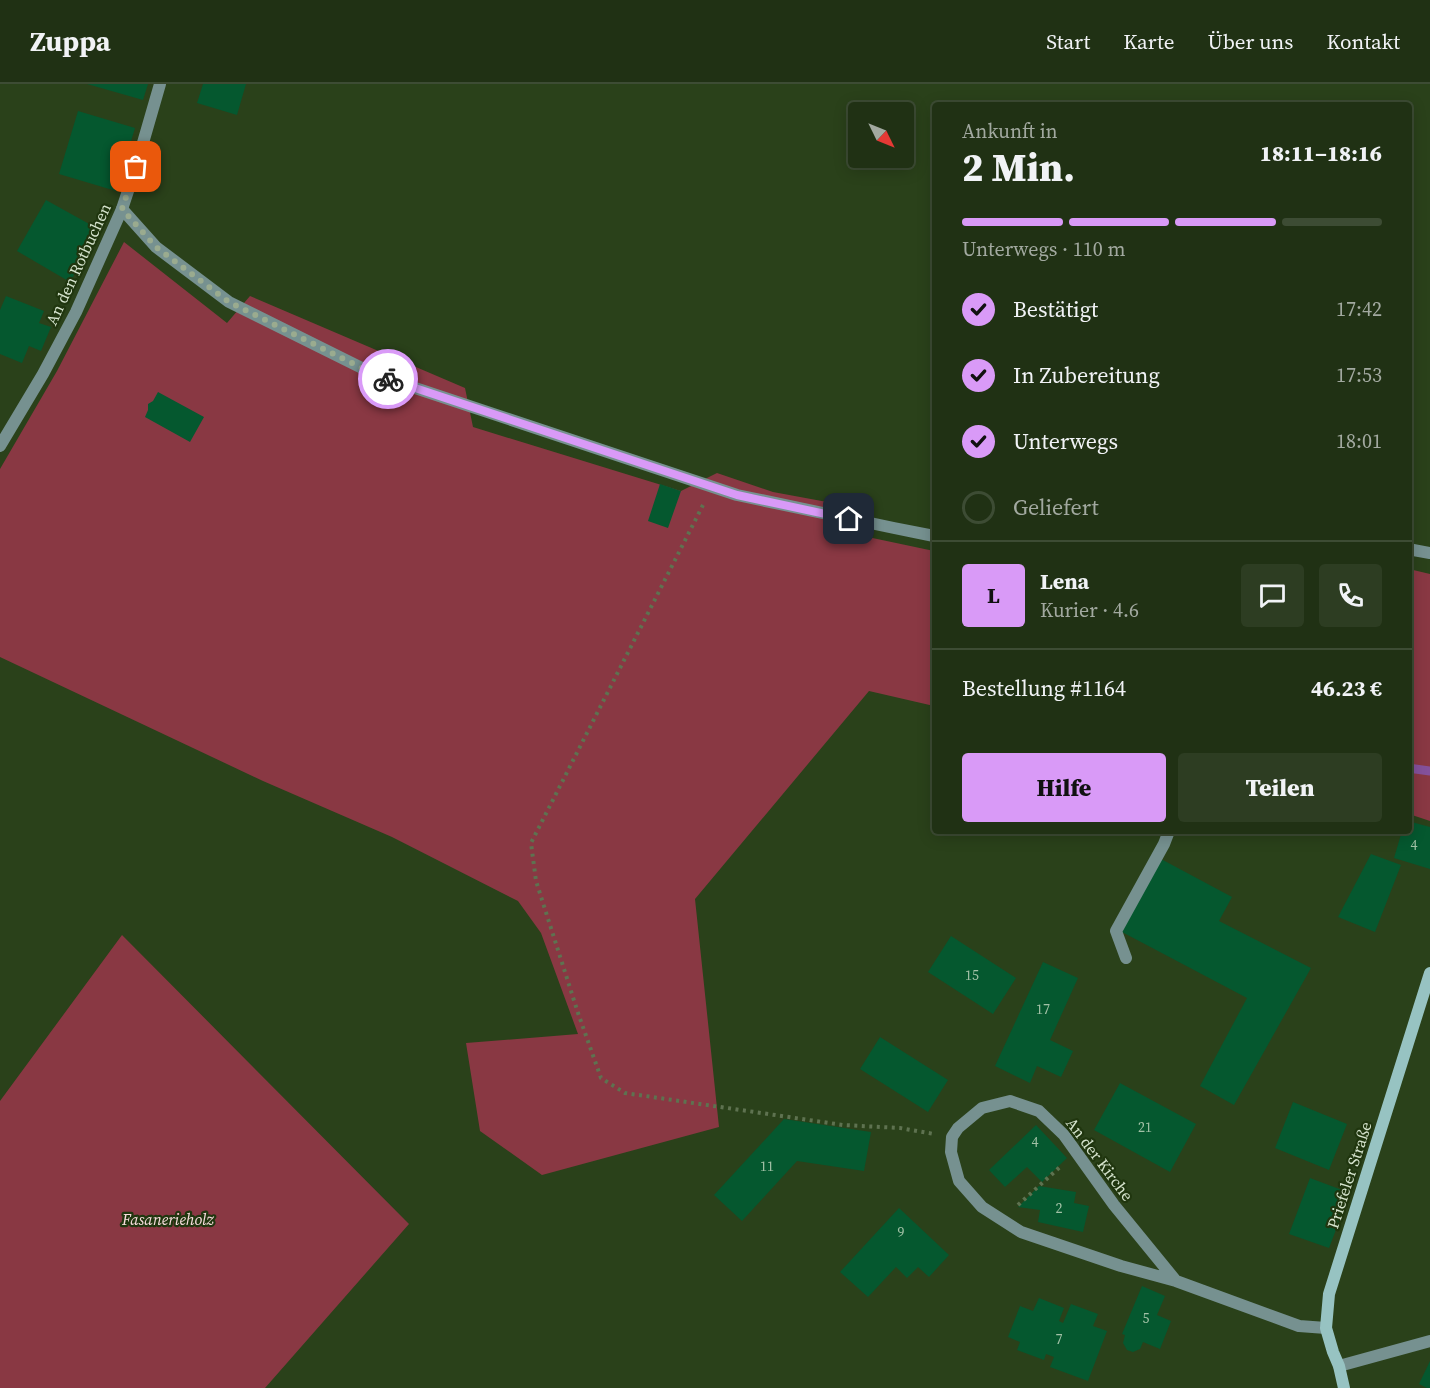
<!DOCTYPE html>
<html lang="de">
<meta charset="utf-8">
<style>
body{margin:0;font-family:"Source Serif 4",serif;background:#2d3d22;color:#f1f3f6;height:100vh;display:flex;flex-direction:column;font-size:22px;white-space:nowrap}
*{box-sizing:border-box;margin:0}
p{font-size:20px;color:#a2a9a0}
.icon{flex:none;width:33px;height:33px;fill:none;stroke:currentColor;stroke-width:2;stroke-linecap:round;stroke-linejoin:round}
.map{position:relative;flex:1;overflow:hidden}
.side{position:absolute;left:932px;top:18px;width:480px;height:732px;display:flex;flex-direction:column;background:#203114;border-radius:6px;box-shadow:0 3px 15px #0003,0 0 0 2px #3d4c34}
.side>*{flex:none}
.needle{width:39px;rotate:133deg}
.controls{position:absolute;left:848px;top:18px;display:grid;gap:12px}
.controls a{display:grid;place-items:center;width:66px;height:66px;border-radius:6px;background:#203114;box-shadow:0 3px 15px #0003,0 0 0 2px #3d4c34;font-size:30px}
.pin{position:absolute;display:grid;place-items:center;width:51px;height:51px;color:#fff;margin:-26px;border-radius:12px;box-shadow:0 3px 9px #0006}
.courier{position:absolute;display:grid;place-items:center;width:60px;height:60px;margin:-30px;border:4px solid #d99af7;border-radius:50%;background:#fff;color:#222;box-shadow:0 2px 8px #0007}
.summary em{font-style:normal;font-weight:800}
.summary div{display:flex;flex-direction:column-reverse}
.summary{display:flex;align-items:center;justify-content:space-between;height:102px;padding:0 30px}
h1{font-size:39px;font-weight:800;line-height:45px}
.bar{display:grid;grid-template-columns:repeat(4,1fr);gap:9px 6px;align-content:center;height:72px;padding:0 30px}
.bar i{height:8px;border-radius:4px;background:#3d4c34}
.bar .current{background:#d99af7}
.bar p{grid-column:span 4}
.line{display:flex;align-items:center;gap:15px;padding:0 30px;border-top:2px solid #3d4c34}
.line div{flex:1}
.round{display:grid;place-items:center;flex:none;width:63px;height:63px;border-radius:6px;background:#2d3d22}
ol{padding:0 30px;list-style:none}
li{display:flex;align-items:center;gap:18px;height:66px}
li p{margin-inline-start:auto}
li .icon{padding:6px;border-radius:50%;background:#d99af7;color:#111;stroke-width:4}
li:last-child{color:#a2a9a0}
li i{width:33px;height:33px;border:3px solid #3d4c34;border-radius:50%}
.button{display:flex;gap:12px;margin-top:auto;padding:12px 30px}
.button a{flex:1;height:69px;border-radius:6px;background:#d99af7;color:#111;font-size:24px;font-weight:800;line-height:69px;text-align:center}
.button a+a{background:#2d3d22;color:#f1f3f6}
header{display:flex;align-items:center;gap:36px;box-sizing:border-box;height:84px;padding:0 30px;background:#203114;border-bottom:2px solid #3d4c34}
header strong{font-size:28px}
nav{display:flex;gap:33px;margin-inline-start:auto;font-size:21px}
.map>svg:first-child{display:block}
.green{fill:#893843}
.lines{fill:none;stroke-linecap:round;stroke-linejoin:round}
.stream{stroke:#84519b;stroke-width:9}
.building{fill:#05582f}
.path{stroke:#5e7250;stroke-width:4;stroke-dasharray:3 4.5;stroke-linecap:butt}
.lane{stroke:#769190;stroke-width:12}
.street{stroke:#769190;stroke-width:12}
.secondary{stroke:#97c3c2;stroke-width:12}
.done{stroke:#9aab8f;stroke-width:6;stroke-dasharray:0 10.8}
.route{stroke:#d99af7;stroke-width:8}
.labels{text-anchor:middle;stroke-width:4.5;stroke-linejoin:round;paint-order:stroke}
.number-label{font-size:14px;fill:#a2c1a6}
.street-label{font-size:16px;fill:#d6e4ce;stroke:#20360f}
.park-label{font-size:16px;font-style:italic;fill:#f9ddde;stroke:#20360f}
</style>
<header>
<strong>Zuppa</strong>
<nav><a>Start</a><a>Karte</a><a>Über uns</a><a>Kontakt</a></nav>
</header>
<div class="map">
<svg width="1430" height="1304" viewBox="0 0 1430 1304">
<rect width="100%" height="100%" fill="#2a411a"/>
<path class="green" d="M124,158L227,239L250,212L465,304L473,343L681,407L717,389L773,408L865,425L863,452L934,467V622L869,607L695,815L719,1043L542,1091L480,1047L466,959L578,950L541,849L518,817L392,753L263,697L0,573V385L57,287Z
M1409,485L1430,490V737L1409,730Z
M122,851L409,1140L265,1304H0V1017Z"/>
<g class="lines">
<path class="stream" d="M1408,684L1430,687"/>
</g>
<path class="building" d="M87,0H148L143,16Z
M203,0H246L237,31L197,19Z
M78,27L135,44L116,107L59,90Z
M46,116L100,146L70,198L17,167Z
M6,212L44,227L39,239L51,243L41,267L29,262L22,279L0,270V226Z
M158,308L204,333L190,358L145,333L148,326V320L153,317Z
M660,400L681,407L668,444L648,437Z
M1408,737L1430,743V785L1394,774L1402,747H1408Z
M1371,770L1401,781L1375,848L1338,833Z
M1161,775L1232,813L1219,837L1311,884L1234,1021L1200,1002L1247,914L1122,848Z
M951,852L1016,894L993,930L928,888Z
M1043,878L1078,894L1050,956L1073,967L1061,993L1037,982L1030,999L995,982Z
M880,953L948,996L928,1028L860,985Z
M1120,999L1196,1040L1170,1088L1094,1046Z
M1293,1018L1347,1040L1329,1086L1275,1064Z
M784,1035L871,1048L864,1087L797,1077L742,1137L714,1111Z
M1036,1041L1067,1074L1042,1098L1027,1083L1005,1103L989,1086Z
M1310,1094L1350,1109L1329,1164L1289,1150Z
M1039,1102L1076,1108L1074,1119L1089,1122L1083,1148L1038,1138L1040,1126L1018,1123Z
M899,1124L949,1171L929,1193L918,1183L907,1194L896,1183L868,1213L840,1188Z
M1142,1202L1165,1212L1157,1231L1171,1237L1160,1265L1143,1258L1140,1265L1133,1268L1127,1266L1123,1259L1125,1251L1122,1250Z
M1039,1214L1064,1224L1059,1237L1063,1239L1071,1220L1098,1230L1093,1242L1107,1247L1088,1297L1050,1283L1054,1273L1046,1270L1044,1276L1017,1266L1020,1258L1008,1253L1020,1222L1033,1227Z
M1430,1277V1304H1427L1419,1300Z"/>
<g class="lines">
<path class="path" d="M703,421L531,759L536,797L578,929L601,994L625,1009L843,1041L900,1044L934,1050
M1018,1121L1061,1082"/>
<path class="lane" d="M122,125L156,163L229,218L376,291L737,411L894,444L934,452
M1408,465L1430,469
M1126,874L1116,847L1164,760L1169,747
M1339,1282L1430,1257"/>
<path class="street" d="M0,362L43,290L76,228L122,125L136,83L160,0
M1176,1197L1114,1121L1064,1051L1039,1027L1010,1017L982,1024L958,1044L952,1053L951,1068L959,1097L982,1123L1021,1148L1121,1182L1176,1197L1299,1242L1326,1244"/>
<path class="secondary" d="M1344,1304L1339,1282L1333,1268L1326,1244L1329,1210L1430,889"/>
</g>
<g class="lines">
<path class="done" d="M136,83L122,125L156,163L229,218L376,291L388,295"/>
<path class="route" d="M388,295L737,411L849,435"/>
</g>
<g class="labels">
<g class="number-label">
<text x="1414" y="766">4</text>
<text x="972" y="896">15</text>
<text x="1043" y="930">17</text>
<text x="1145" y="1048">21</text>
<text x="1035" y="1063">4</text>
<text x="767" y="1087">11</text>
<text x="1059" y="1129">2</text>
<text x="901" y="1153">9</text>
<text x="1146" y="1239">5</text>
<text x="1059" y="1260">7</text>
</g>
<g class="street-label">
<text transform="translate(78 180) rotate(-65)" y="6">An den Rotbuchen</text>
<text transform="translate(1100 1075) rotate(53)" y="6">An der Kirche</text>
<text transform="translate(1349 1091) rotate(-72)" y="6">Priefeler Straße</text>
</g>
<g class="park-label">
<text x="168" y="1141">Fasanerieholz</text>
</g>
</g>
</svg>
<div class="controls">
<a><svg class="needle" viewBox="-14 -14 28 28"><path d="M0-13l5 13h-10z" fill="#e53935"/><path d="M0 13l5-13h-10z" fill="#a2a9a0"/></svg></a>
</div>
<div class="pin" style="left:136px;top:83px;background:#ea580c"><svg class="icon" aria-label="bag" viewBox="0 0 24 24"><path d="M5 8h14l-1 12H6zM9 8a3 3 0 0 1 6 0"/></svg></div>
<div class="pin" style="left:849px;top:435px;background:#1f2937"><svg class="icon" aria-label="home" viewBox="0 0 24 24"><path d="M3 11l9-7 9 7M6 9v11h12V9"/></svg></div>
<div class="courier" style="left:388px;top:295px"><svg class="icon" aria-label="bike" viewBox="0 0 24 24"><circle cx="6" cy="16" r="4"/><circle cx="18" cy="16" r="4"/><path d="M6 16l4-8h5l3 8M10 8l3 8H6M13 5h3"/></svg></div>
<section class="side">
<div class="summary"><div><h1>2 Min.</h1><p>Ankunft in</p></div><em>18:11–18:16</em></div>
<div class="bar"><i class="current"></i><i class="current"></i><i class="current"></i><i></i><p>Unterwegs · 110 m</p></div>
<ol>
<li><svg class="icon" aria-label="check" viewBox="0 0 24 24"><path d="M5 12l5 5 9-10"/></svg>Bestätigt<p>17:42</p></li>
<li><svg class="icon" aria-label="check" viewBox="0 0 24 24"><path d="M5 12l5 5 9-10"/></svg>In Zubereitung<p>17:53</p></li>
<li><svg class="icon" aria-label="check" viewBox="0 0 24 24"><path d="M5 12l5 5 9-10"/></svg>Unterwegs<p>18:01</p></li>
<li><i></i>Geliefert</li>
</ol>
<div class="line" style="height:108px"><b class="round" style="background:#d99af7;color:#111">L</b><div><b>Lena</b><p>Kurier · 4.6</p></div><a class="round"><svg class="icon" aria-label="chat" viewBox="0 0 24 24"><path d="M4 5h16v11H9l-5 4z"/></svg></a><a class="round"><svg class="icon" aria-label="phone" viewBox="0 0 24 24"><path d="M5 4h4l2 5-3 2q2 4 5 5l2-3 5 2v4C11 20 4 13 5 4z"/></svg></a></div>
<div class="line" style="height:78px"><div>Bestellung #1164</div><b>46.23 €</b></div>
<div class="button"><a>Hilfe</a><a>Teilen</a></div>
</section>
</div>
